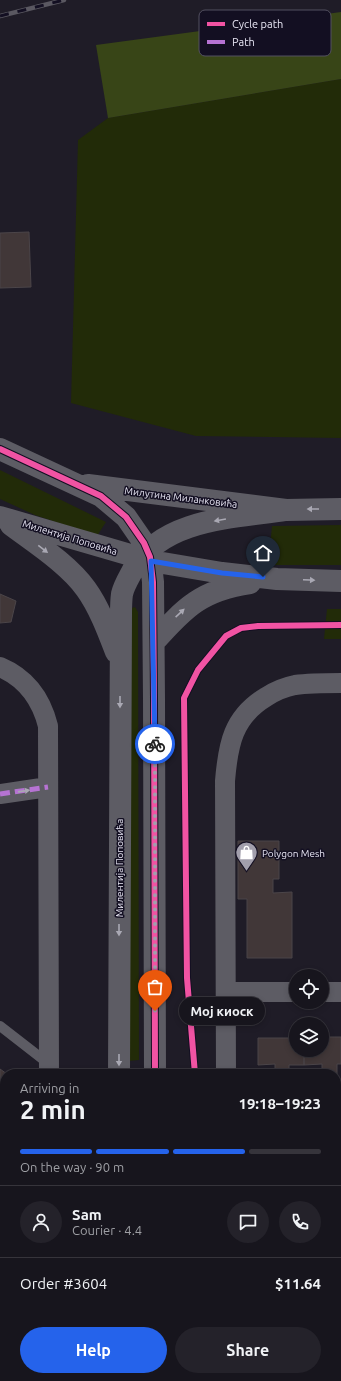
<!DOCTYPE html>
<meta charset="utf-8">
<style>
body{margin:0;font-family:Ubuntu,sans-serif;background:#24222a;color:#f1f3f6;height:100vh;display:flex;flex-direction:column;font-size:15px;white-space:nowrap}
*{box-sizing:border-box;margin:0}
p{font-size:13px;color:#9e9fa4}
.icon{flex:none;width:22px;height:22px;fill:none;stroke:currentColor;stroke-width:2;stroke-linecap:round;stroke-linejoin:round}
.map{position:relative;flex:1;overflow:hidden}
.side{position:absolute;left:0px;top:1069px;width:341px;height:312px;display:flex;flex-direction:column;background:#17151d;border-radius:16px 16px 0 0;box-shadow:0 2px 6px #0003,0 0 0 1px #36343b}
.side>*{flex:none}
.buttons{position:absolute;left:289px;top:969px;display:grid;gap:8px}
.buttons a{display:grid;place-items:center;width:40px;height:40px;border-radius:50%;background:#17151d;box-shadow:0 2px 6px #0003,0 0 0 1px #36343b;font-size:20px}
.pin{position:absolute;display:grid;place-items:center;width:34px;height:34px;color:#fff;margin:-41px -17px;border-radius:50% 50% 50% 0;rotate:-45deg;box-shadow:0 0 4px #0007}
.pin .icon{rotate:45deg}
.courier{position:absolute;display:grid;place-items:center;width:40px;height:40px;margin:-20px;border:3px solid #2563eb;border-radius:50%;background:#fff;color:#222;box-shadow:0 1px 5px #0007}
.bubble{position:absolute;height:28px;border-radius:14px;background:#17151d;box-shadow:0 2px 6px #0003,0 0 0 1px #36343b;font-size:13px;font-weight:700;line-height:28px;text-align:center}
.head em{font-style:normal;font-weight:700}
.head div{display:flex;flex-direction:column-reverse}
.head{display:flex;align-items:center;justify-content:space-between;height:68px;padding:0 20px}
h1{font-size:26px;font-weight:700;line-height:30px}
.bar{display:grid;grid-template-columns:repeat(4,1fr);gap:6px 4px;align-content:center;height:48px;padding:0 20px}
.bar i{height:5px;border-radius:3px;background:#36343b}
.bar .on{background:#2563eb}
.bar p{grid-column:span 4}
.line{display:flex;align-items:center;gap:10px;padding:0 20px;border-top:1px solid #36343b}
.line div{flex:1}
.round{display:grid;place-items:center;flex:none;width:42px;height:42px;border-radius:21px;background:#24222a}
.cta{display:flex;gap:8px;margin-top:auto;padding:8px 20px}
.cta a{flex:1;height:46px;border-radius:24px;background:#2563eb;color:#fff;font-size:16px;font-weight:700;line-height:46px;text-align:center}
.cta a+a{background:#24222a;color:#f1f3f6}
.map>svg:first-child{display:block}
.green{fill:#222b08}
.forest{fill:#384517}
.building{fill:#413738;stroke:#4b4549}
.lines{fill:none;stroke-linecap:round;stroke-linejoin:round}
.lane{stroke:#5d5c64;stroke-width:10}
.street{stroke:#5d5c64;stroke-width:20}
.secondary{stroke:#5d5c64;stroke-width:22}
.rail-casing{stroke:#5a5861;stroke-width:4.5}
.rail{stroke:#130f22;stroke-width:3;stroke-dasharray:9;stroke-linecap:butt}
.quiet{stroke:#b673d3;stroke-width:5;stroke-dasharray:10 5;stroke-linecap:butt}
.cycleway-casing{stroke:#130f22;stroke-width:8}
.cycleway{stroke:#f153a3;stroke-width:6}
.oneway{fill:#a9a8b3}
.done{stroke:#a29fac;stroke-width:4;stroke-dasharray:0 7.2}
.route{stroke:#2563eb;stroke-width:5}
.labels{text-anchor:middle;stroke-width:3;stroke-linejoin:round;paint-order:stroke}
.street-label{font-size:10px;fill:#e8e6f4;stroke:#130f22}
.poi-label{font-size:10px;fill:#e8e6f4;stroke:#130f22;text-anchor:start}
.key{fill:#130f22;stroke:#535061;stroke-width:1}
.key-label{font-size:11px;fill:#e8e6f4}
</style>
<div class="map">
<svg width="341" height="1381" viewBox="0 0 341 1381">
<rect width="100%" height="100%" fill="#1f1c27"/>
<path class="green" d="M341,79V438L196,436L71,403L78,140L108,118Z
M0,470L106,522L97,536L35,515L0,499Z
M341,525V565H252V564L269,557L272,526Z
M135,607L138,612L139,1060L128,1061L129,609Z
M327,609H341V639H324Z"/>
<path class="forest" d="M341,12V79L108,118L96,45Z"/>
<path class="building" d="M29,232L31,287L0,288V233Z
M0,594L16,601L11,622L0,623Z
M238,841H279V879H273V893L292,892V958H247V899H238Z
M322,1037H341V1064H337V1105L336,1074H322V1064L304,1065V1050H322Z
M258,1038H296V1050H304V1065H289V1074H275V1064L258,1065Z
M0,1069L7,1074H5V1085L0,1092Z
M336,1105L338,1143H341L340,1183H336Z
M336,1183H340L341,1249H336Z
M336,1249H341V1316H336Z
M0,1258L5,1261V1297L2,1301L0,1299Z
M336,1316H341L340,1381H312V1376H336Z"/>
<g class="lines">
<path class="lane" d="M0,1026L49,1064"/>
<path class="street" d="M0,667C26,678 41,698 48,726L49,1074
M0,794L48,787
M226,992H296
M322,992H341
M226,1074L225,781C228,744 233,717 266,697C275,691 285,687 295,685C310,683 326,683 341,683
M31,1381V1376
M227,1381V1376"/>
<path class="secondary" d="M0,449L101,496L126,517L144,543L150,557L153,582L154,699L155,1074
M88,485L286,510L341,509
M0,517L151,561L222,573L277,579L341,581
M11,525C35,543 68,564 86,589C99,607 108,631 116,652
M154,642C185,607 202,590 250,583
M119,1074L121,615C121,608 121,601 122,594C124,585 130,576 134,568C164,518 234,518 286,510
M119,1381V1376
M156,1381V1376"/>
<defs>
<path id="rail" d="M0,16L64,0"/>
</defs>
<use href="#rail" class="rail-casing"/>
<use href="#rail" class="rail"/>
<path class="quiet" d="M0,794L48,787"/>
<defs>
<path id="cycleway" d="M0,449L101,496L126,517L144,543L150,557L153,582L154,699L155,1074
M195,1074L187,978L184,698L198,670L226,636L241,628L258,626L341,625"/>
</defs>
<use href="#cycleway" class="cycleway-casing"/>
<use href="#cycleway" class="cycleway"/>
</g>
<defs><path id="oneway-solid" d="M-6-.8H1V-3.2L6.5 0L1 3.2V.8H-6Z"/></defs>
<g class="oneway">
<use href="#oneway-solid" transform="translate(313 509) rotate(180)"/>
<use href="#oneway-solid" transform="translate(220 520) rotate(170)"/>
<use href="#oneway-solid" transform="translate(43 549) rotate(38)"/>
<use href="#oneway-solid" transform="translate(309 580) rotate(2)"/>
<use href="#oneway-solid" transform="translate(180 613) rotate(-43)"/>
<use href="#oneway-solid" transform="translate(120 702) rotate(90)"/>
<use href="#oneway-solid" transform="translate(24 791) rotate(-8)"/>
<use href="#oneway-solid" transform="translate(119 930) rotate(90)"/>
<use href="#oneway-solid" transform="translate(119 1060) rotate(90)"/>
</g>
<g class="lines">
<path class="done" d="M155,744V1011"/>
<path class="route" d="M155,744L151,561L222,573L263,577"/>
</g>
<defs>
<symbol id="shop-pin" viewBox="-11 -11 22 30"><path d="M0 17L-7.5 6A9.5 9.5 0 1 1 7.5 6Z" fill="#a29fac" stroke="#130f22"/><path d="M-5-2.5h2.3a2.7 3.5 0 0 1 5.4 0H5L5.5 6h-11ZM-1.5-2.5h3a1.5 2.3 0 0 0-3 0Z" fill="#fff"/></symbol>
</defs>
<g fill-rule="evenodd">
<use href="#shop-pin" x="234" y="840" width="25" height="34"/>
</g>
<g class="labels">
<g class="street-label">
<text transform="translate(181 497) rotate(7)" y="4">Милутина Миланковића</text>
<text transform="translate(70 537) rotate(17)" y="4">Милентија Поповића</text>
<text transform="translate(119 868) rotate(-90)" y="4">Милентија Поповића</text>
</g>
<g class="poi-label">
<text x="262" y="857">Polygon Mesh</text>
</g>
</g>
<rect x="199" y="10" width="132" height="46" rx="6" class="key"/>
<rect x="207" y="22" width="18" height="4" fill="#f153a3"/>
<rect x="207" y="40" width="18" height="4" fill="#b673d3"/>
<g class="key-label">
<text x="232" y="28">Cycle path</text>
<text x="232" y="46">Path</text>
</g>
</svg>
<div class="buttons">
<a><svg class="icon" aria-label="locate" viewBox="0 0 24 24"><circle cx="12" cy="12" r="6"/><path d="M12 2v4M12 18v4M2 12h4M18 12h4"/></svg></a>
<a><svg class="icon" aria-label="layers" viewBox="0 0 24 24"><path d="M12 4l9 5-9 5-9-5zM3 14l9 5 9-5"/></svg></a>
</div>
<div class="pin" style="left:155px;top:1011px;background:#ea580c"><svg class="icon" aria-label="bag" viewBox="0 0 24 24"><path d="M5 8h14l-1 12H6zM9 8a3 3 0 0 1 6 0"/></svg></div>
<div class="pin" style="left:263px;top:577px;background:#1f2937"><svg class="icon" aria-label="home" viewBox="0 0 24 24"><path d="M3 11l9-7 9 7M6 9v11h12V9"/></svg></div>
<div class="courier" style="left:155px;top:744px"><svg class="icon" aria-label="bike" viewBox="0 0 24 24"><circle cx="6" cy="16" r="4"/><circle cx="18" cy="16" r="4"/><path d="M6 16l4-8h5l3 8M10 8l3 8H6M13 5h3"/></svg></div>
<div class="bubble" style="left:179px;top:997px;width:86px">Мој киоск</div>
<section class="side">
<div class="head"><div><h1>2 min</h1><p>Arriving in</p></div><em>19:18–19:23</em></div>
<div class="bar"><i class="on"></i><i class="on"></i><i class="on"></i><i></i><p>On the way · 90 m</p></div>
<div class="line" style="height:72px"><a class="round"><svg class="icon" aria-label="person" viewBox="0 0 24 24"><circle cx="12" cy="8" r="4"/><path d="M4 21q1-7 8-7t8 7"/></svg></a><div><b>Sam</b><p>Courier · 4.4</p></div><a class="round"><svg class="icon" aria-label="chat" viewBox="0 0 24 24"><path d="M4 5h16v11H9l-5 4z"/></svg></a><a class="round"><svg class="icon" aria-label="phone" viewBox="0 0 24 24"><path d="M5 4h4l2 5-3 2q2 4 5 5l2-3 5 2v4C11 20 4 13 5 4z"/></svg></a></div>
<div class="line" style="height:52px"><div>Order #3604</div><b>$11.64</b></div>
<div class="cta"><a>Help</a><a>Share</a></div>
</section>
</div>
